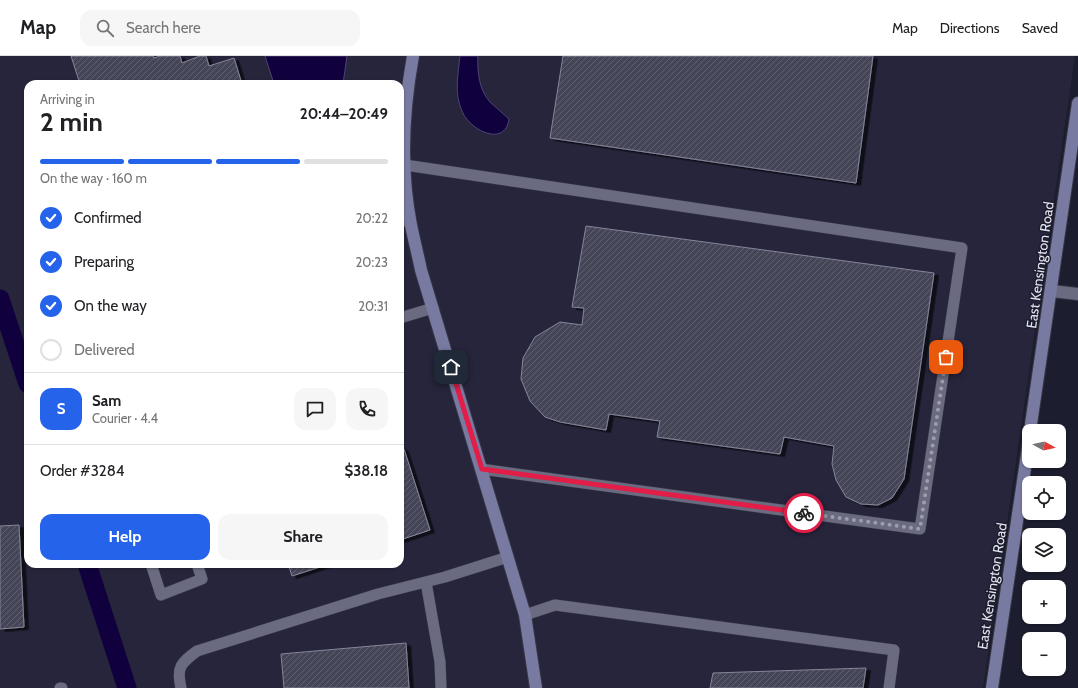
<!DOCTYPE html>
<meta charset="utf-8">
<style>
body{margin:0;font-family:Cabin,sans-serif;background:#f6f6f6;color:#202124;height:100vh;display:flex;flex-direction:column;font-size:15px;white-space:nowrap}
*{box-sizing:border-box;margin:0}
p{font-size:13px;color:#757577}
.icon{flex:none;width:22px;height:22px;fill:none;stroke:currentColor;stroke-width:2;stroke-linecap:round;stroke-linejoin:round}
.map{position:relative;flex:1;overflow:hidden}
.panel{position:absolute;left:24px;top:24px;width:380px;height:488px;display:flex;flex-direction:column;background:#fff;border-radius:12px;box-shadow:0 1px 3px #0004}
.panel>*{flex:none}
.needle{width:26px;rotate:98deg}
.tools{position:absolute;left:1022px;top:368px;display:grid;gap:8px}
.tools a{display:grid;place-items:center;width:44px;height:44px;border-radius:8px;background:#fff;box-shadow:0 1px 3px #0004;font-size:20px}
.pin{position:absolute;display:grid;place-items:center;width:34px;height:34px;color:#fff;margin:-17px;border-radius:8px;box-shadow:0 2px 6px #0006}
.courier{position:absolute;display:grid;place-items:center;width:40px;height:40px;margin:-20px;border:3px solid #e11d48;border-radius:50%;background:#fff;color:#222;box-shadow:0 1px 5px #0007}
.headline em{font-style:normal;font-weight:800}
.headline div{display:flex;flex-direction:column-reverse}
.headline{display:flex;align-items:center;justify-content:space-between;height:68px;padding:0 16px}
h1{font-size:26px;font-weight:800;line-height:30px}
.bar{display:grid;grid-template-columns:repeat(4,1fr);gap:6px 4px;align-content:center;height:48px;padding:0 16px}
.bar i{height:5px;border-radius:3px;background:#e0e0e0}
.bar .current{background:#2563eb}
.bar p{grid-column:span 4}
.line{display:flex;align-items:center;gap:10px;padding:0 16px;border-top:1px solid #e0e0e0}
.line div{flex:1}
.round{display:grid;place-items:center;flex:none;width:42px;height:42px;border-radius:12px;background:#f6f6f6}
ol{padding:0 16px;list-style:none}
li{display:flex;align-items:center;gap:12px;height:44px}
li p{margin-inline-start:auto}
li .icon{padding:4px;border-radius:50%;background:#2563eb;color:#fff;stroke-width:4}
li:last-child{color:#757577}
li i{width:22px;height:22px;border:2px solid #e0e0e0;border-radius:50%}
.cta{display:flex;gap:8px;margin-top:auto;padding:8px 16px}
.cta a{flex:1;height:46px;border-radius:12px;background:#2563eb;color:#fff;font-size:16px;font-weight:800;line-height:46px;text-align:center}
.cta a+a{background:#f6f6f6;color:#202124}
header{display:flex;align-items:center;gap:24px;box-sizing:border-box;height:56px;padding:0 20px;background:#fff;border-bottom:1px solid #e0e0e0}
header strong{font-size:19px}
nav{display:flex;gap:22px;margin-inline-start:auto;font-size:14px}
.search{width:280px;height:36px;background:#f6f6f6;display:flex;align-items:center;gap:10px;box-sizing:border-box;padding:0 14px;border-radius:12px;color:#757577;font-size:15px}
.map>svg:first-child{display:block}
.built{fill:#26253c;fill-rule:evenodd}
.water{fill:#10003d;stroke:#4f4473}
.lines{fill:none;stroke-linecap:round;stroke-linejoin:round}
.canal{stroke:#10003d;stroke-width:19}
.building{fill:url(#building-hatch);stroke:#85869b;filter:url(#shadow)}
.lane-casing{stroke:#373845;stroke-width:12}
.street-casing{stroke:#373845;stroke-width:14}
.secondary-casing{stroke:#373845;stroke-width:14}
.lane{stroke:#6a6b80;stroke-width:11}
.street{stroke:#6a6b80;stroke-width:12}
.secondary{stroke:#797aa1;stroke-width:12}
.done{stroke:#9d9eac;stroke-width:4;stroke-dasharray:0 7.2}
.route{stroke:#e11d48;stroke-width:5}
.labels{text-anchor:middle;stroke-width:3;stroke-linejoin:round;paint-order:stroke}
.street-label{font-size:14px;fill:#e3e4f0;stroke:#1c1d2e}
</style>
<header>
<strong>Map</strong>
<div class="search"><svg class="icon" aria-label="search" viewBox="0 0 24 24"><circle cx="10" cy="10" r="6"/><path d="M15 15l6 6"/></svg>Search here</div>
<nav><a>Map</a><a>Directions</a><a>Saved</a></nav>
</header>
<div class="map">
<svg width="1078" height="632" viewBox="0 0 1078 632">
<defs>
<pattern id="building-hatch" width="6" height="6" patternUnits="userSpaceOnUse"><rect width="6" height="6" fill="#444558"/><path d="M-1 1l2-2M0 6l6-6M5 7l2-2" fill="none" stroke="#5f6070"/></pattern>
<filter id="shadow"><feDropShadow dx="4.5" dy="2.5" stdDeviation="0" flood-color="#0009"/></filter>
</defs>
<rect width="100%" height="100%" fill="#1c1d2e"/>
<path class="built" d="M0,0H1075L983,632H0ZM28,28H400V508H28Z"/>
<path class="water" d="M265,0H347L343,28H274Z
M460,0H478C477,15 479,34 490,46C496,52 503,57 509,63C505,92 469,74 462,55C454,37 458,19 460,0Z"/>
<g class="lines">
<path class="canal" d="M0,243L28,328
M87,508L127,632"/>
</g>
<path class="building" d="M71,0H153L154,2L160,0H180L182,7L200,0H206L209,10L234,2L242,28H80Z
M563,0H873L856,127L550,82Z
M586,170L934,217L904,423L892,442L878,449L861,448L846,441L836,424L832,408L834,390L784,381L780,398L657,381L660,365L609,358L606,374L560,366L545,361L530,345L521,323L523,302L535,281L560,266L582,269L584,252L572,251Z
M400,391L404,393L430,474L400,484Z
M19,469L24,571L0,573V470Z
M288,508H329L292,520Z
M406,587L409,632H284L281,598Z
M866,612L863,632H710L713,617Z"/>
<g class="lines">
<defs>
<path id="lane" d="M405,109L962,192L920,473L481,413
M400,165H410
M400,262L433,252
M151,508L161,539L202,523L197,508
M426,526L440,606L441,632
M525,559L555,549L894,594L889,632
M60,632H62
M181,632C176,611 181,607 197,595L378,538L445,521L508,501"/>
<path id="street" d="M1052,235L1078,238"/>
<path id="secondary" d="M413,0C403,55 400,113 411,169C414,184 418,199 421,214L525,559L536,632
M1030,375L1078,47
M992,632L1029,385"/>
</defs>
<use href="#lane" class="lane-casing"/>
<use href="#street" class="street-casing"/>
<use href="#secondary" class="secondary-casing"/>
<use href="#lane" class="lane"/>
<use href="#street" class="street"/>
<use href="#secondary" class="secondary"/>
</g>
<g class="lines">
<path class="done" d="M804,457L920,473L946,301"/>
<path class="route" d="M451,311L482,413L804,457"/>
</g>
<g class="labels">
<g class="street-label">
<text transform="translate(1040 209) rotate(-82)" y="5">East Kensington Road</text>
<text transform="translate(992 530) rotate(-81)" y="5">East Kensington Road</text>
</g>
</g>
</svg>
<div class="tools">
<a><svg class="needle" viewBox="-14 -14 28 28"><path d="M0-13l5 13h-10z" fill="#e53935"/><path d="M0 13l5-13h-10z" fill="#757577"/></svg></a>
<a><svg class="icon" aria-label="locate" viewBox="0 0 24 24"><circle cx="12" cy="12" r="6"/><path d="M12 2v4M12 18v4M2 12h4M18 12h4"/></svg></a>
<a><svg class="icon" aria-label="layers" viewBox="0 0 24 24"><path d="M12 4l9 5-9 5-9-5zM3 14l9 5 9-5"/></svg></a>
<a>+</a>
<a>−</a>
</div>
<div class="pin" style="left:946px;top:301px;background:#ea580c"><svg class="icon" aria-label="bag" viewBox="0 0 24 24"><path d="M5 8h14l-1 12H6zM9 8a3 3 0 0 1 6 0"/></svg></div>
<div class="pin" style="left:451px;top:311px;background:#1f2937"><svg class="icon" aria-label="home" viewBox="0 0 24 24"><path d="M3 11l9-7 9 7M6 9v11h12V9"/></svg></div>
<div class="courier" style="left:804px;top:457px"><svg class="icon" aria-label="bike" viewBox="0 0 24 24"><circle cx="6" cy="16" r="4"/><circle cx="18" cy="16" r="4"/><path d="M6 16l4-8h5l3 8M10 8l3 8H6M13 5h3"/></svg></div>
<section class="panel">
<div class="headline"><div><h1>2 min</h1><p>Arriving in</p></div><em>20:44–20:49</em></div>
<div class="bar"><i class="current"></i><i class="current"></i><i class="current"></i><i></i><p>On the way · 160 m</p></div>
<ol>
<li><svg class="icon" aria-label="check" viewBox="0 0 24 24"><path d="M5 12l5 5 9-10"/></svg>Confirmed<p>20:22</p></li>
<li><svg class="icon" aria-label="check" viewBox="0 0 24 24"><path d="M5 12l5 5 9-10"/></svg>Preparing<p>20:23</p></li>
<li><svg class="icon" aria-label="check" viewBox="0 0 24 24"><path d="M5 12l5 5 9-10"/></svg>On the way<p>20:31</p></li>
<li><i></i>Delivered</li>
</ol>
<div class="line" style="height:72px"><b class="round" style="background:#2563eb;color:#fff">S</b><div><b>Sam</b><p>Courier · 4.4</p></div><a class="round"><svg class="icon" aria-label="chat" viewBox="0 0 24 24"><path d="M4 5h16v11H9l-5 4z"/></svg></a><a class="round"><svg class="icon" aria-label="phone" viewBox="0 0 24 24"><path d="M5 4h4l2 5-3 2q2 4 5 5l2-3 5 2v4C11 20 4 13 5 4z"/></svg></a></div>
<div class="line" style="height:52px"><div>Order #3284</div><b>$38.18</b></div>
<div class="cta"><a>Help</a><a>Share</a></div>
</section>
</div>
